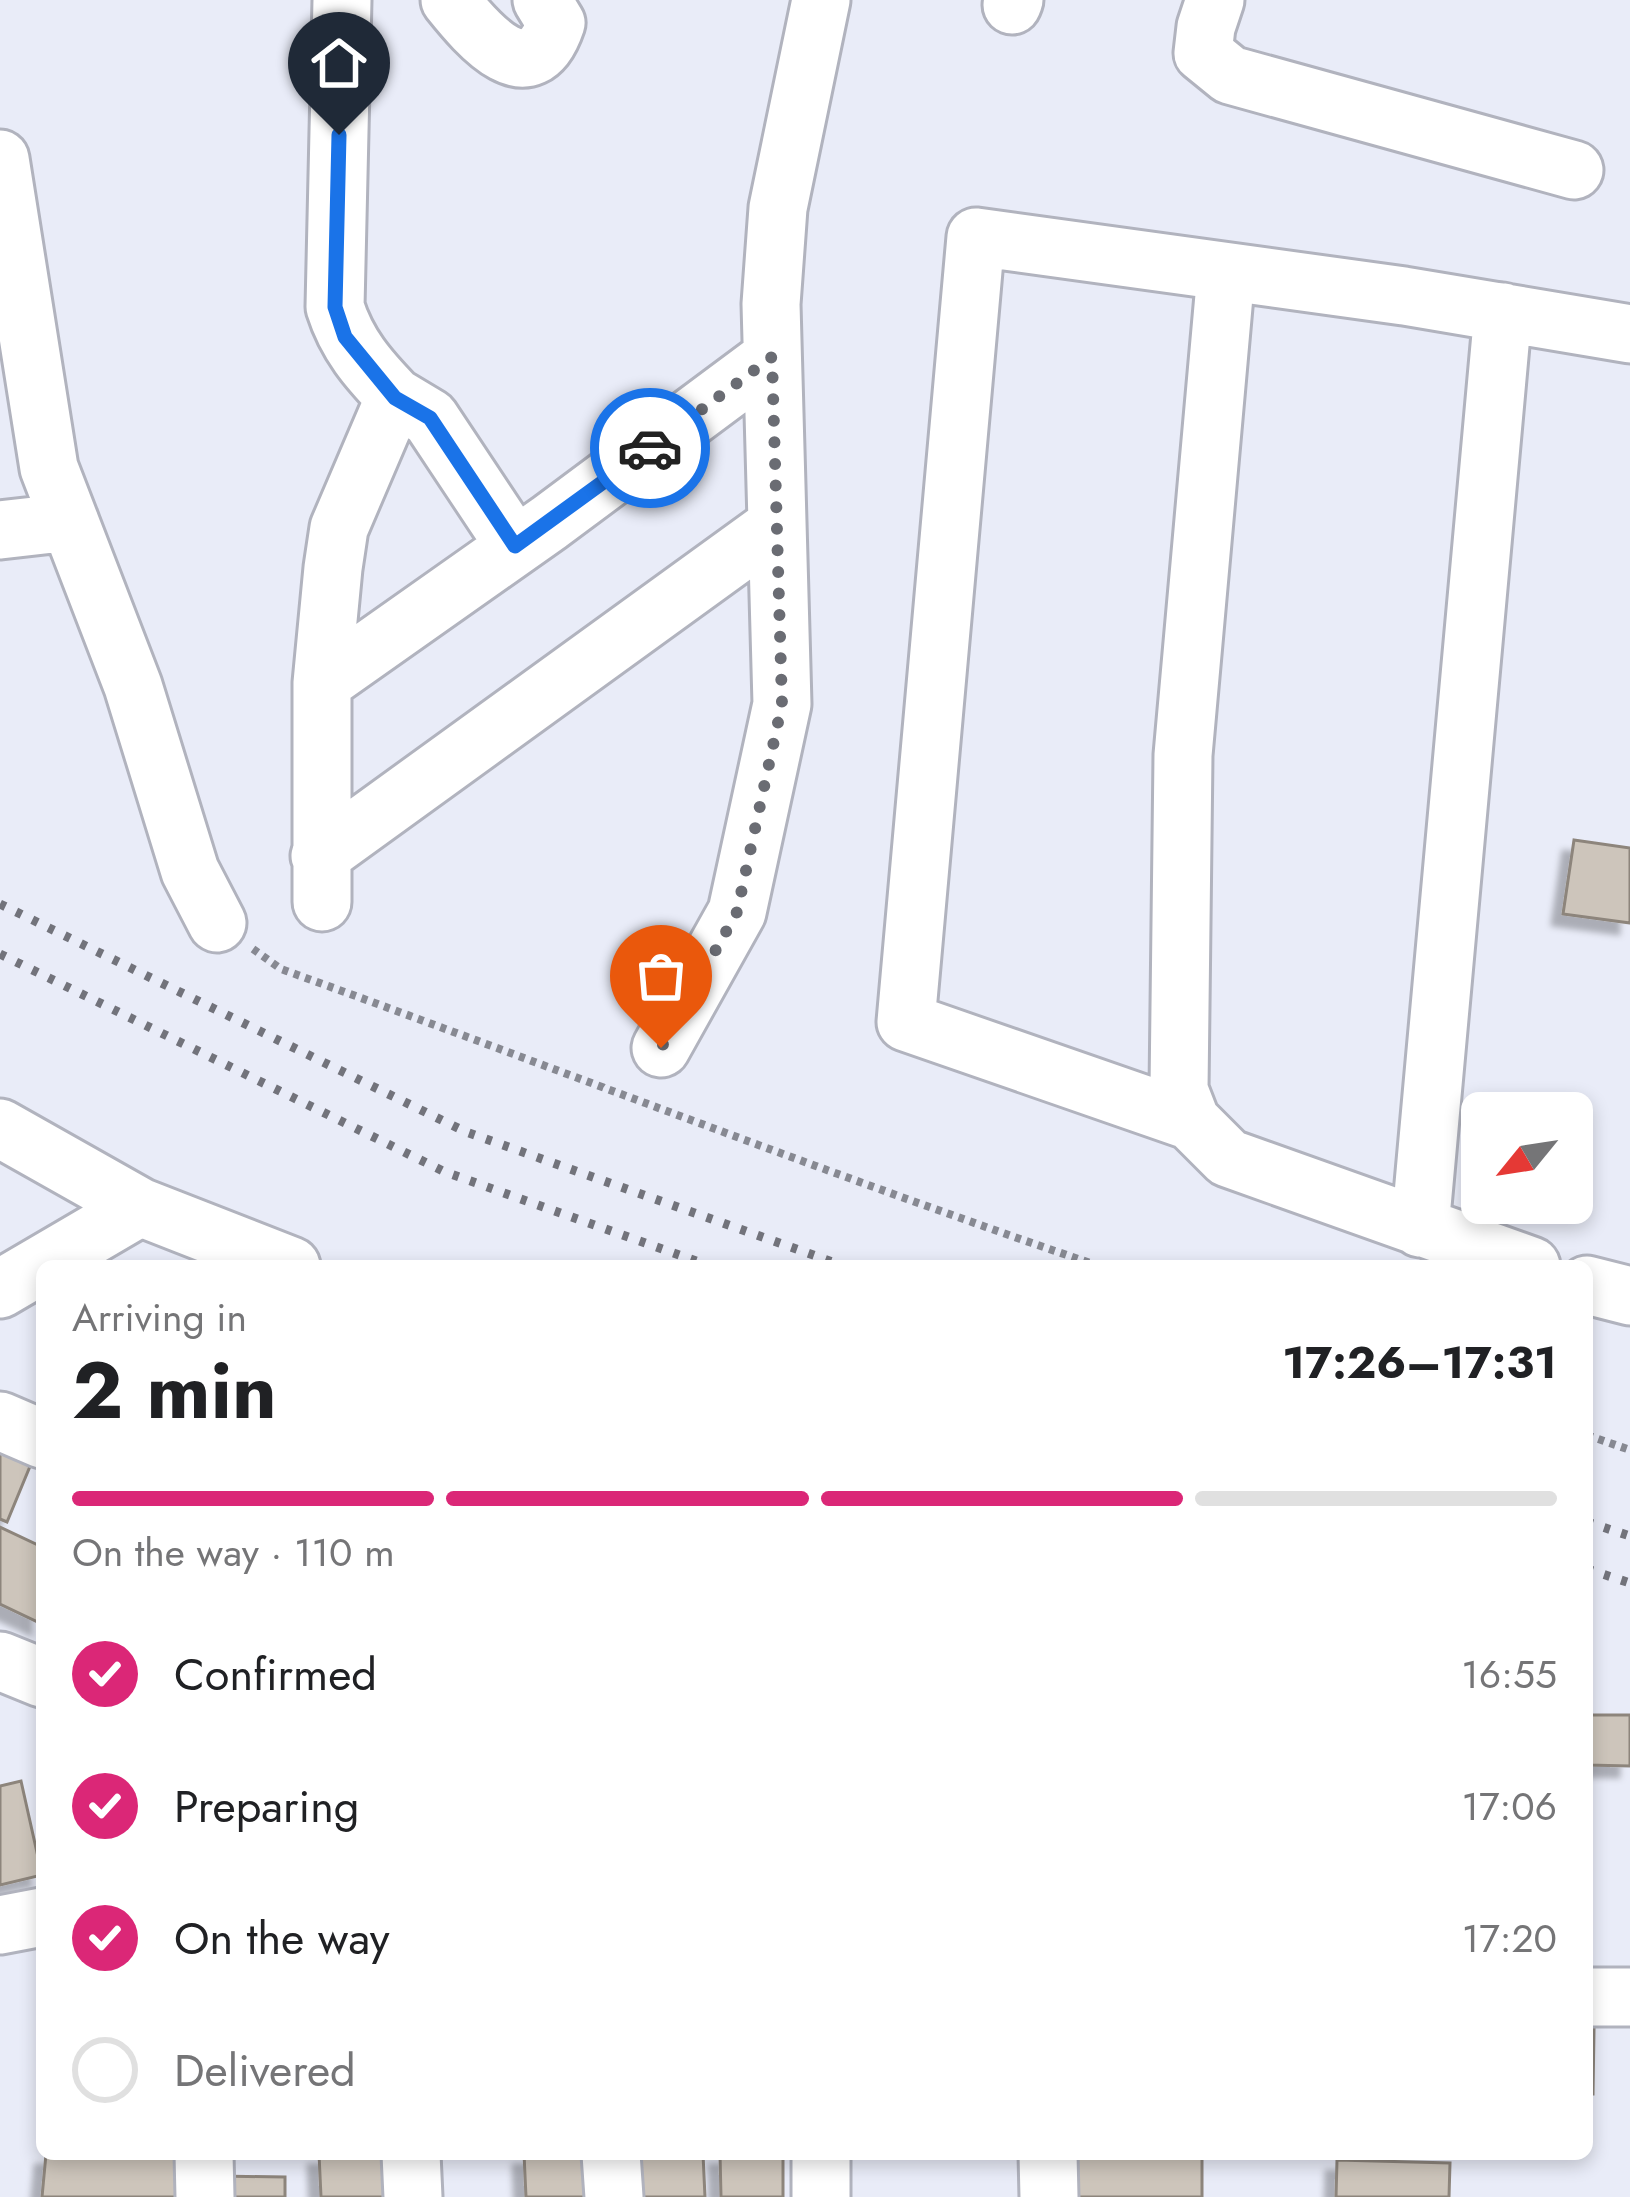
<!DOCTYPE html>
<meta charset="utf-8">
<style>
body{margin:0;font-family:Jost,sans-serif;background:#f2f2f2;color:#202124;height:100vh;display:flex;flex-direction:column;font-size:45px;white-space:nowrap}
*{box-sizing:border-box;margin:0}
p{font-size:39px;color:#757577}
.icon{flex:none;width:66px;height:66px;fill:none;stroke:currentColor;stroke-width:2;stroke-linecap:round;stroke-linejoin:round}
.map{position:relative;flex:1;overflow:hidden}
.side{position:absolute;left:36px;top:1260px;width:1557px;height:900px;display:flex;flex-direction:column;background:#fff;border-radius:18px;box-shadow:0 6px 18px #0003}
.side>*{flex:none}
.needle{width:78px;rotate:240deg}
.tools{position:absolute;left:1461px;top:1092px;display:grid;gap:24px}
.tools a{display:grid;place-items:center;width:132px;height:132px;border-radius:18px;background:#fff;box-shadow:0 6px 18px #0003;font-size:60px}
.pin{position:absolute;display:grid;place-items:center;width:102px;height:102px;color:#fff;margin:-123px -51px;border-radius:50% 50% 50% 0;rotate:-45deg;box-shadow:0 0 12px #0007}
.pin .icon{rotate:45deg}
.courier{position:absolute;display:grid;place-items:center;width:120px;height:120px;margin:-60px;border:9px solid #1a73e8;border-radius:50%;background:#fff;color:#222;box-shadow:0 3px 15px #0007}
.headline em{font-style:normal;font-weight:700}
.headline div{display:flex;flex-direction:column-reverse}
.headline{display:flex;align-items:center;justify-content:space-between;height:204px;padding:0 36px}
h1{font-size:78px;font-weight:700;line-height:90px}
.bar{display:grid;grid-template-columns:repeat(4,1fr);gap:18px 12px;align-content:center;height:144px;padding:0 36px}
.bar i{height:15px;border-radius:9px;background:#e0e0e0}
.bar .selected{background:#db2777}
.bar p{grid-column:span 4}
ol{padding:0 36px;list-style:none}
li{display:flex;align-items:center;gap:36px;height:132px}
li p{margin-inline-start:auto}
li .icon{padding:12px;border-radius:50%;background:#db2777;color:#fff;stroke-width:4}
li:last-child{color:#757577}
li i{width:66px;height:66px;border:6px solid #e0e0e0;border-radius:50%}
.map>svg:first-child{display:block}
.building{fill:#cdc5bb;stroke:#8d857c;stroke-width:3;filter:url(#shadow)}
.lines{fill:none;stroke-linecap:round;stroke-linejoin:round}
.minor-casing{stroke:#b1b3be;stroke-width:63}
.path{stroke:#878992;stroke-width:8;stroke-dasharray:6 6;stroke-linecap:butt}
.minor{stroke:#fff;stroke-width:57}
.rail{stroke:#72737b;stroke-width:9;stroke-dasharray:6 12;stroke-linecap:butt}
.done{stroke:#6a6c73;stroke-width:12;stroke-dasharray:0 21.6}
.route{stroke:#1a73e8;stroke-width:15}
</style>
<div class="map">
<svg width="1630" height="2197" viewBox="0 0 1630 2197">
<defs>
<filter id="shadow"><feDropShadow dx="-11" dy="11" stdDeviation="3" flood-color="#0004"/></filter>
</defs>
<rect width="100%" height="100%" fill="#e9ecf8"/>
<path class="building" d="M1574,840L1630,848V923L1563,914Z
M0,1446L33,1459L7,1522L0,1519Z
M0,1527L42,1547V1624L0,1604Z
M1587,1715H1630V1766L1587,1765Z
M21,1781L42,1875L0,1885V1786Z
M1587,2029H1594L1593,2094H1587Z
M46,2154H197L193,2197H42Z
M319,2154H387L389,2197H321Z
M524,2154H586L588,2197H526Z
M631,2154H703L705,2197H633Z
M720,2154H783V2197H721Z
M1069,2154H1202V2197H1070Z
M1337,2160L1450,2163L1449,2197H1336Z
M217,2176L285,2177V2197H217Z"/>
<g class="lines">
<defs>
<path id="minor" d="M450,0C478,35 531,98 556,23L542,0
M1215,0L1206,27L1203,53L1230,75L1574,170
M1012,5L1014,0
M0,159L49,468L133,686L190,871L217,923
M1226,273L1183,755L1179,1090L1191,1121L1228,1158L1531,1266
M395,397L430,418L515,546
M0,530L70,522
M322,683L549,523L772,357
M320,856L777,525
M322,902V683L333,568L339,528L395,397C368,369 347,345 335,307L342,0
M661,1048L737,912L782,704L771,304L778,208L821,0
M1191,1121L906,1022L976,237L1404,296L1630,334
M0,1128L140,1207L291,1266
M1420,1228L1503,312
M1587,1285L1630,1296
M0,1289L140,1207
M0,1421L42,1439
M0,1661L42,1678
M0,1925L42,1917
M1587,1997H1630
M204,2154L205,2197
M411,2154L413,2197
M611,2154L614,2197
M1048,2154L1049,2197
M821,2197V2154"/>
</defs>
<use href="#minor" class="minor-casing"/>
<path class="path" d="M253,949L281,969C554,1067 824,1173 1099,1266
M1587,1435L1630,1450"/>
<use href="#minor" class="minor"/>
<path class="rail" d="M0,904L466,1132L844,1266
M0,954L445,1172L710,1266
M1587,1522L1630,1536
M1587,1569L1630,1583"/>
</g>
<g class="lines">
<path class="done" d="M650,448L772,357L782,704L737,912L661,1048"/>
<path class="route" d="M339,135L335,307L345,337L395,398L430,418L515,546L650,448"/>
</g>
</svg>
<div class="tools">
<a><svg class="needle" viewBox="-14 -14 28 28"><path d="M0-13l5 13h-10z" fill="#e53935"/><path d="M0 13l5-13h-10z" fill="#757577"/></svg></a>
</div>
<div class="pin" style="left:661px;top:1048px;background:#ea580c"><svg class="icon" aria-label="bag" viewBox="0 0 24 24"><path d="M5 8h14l-1 12H6zM9 8a3 3 0 0 1 6 0"/></svg></div>
<div class="pin" style="left:339px;top:135px;background:#1f2937"><svg class="icon" aria-label="home" viewBox="0 0 24 24"><path d="M3 11l9-7 9 7M6 9v11h12V9"/></svg></div>
<div class="courier" style="left:650px;top:448px"><svg class="icon" aria-label="car" viewBox="0 0 24 24"><path d="M5 17H2v-5l4-1 3-4h7l3 4 3 1v5h-3M9 17h6M6 11h13"/><circle cx="7" cy="17" r="2"/><circle cx="17" cy="17" r="2"/></svg></div>
<section class="side">
<div class="headline"><div><h1>2 min</h1><p>Arriving in</p></div><em>17:26–17:31</em></div>
<div class="bar"><i class="selected"></i><i class="selected"></i><i class="selected"></i><i></i><p>On the way · 110 m</p></div>
<ol>
<li><svg class="icon" aria-label="check" viewBox="0 0 24 24"><path d="M5 12l5 5 9-10"/></svg>Confirmed<p>16:55</p></li>
<li><svg class="icon" aria-label="check" viewBox="0 0 24 24"><path d="M5 12l5 5 9-10"/></svg>Preparing<p>17:06</p></li>
<li><svg class="icon" aria-label="check" viewBox="0 0 24 24"><path d="M5 12l5 5 9-10"/></svg>On the way<p>17:20</p></li>
<li><i></i>Delivered</li>
</ol>
</section>
</div>
